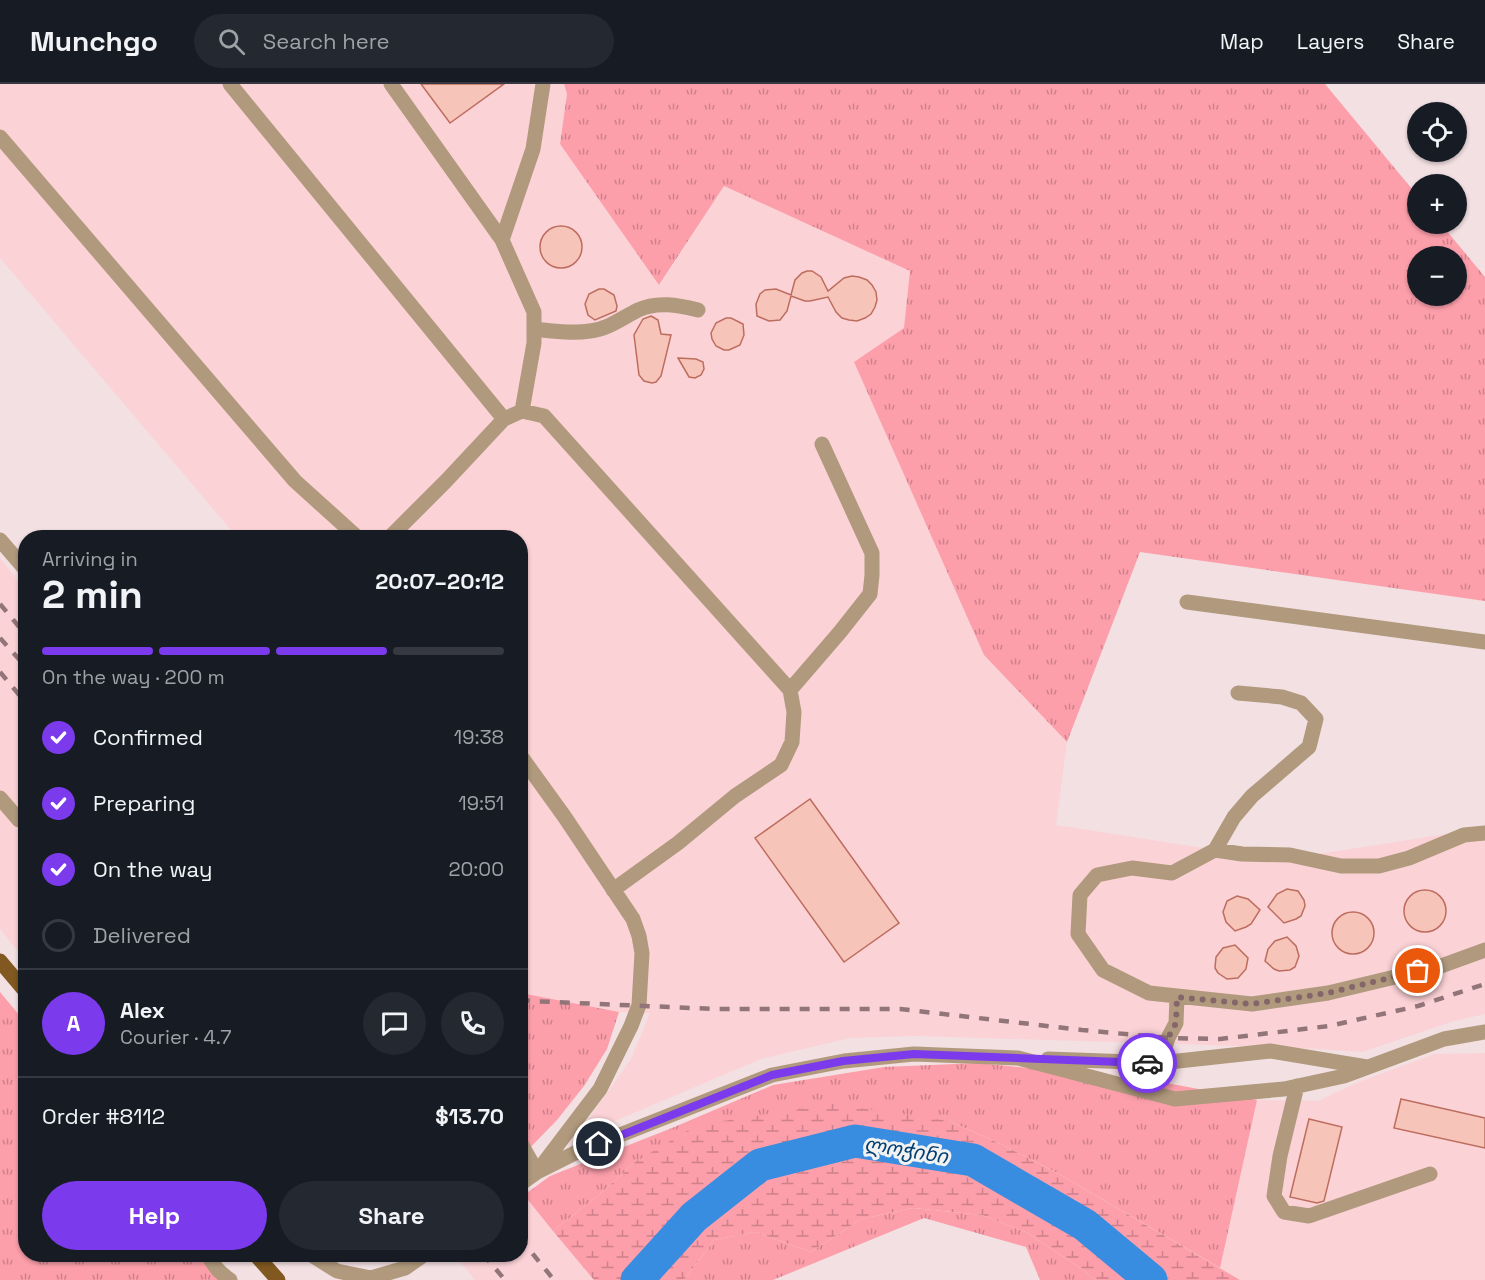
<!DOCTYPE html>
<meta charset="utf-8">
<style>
body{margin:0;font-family:"Space Grotesk","Noto Sans Georgian",sans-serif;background:#242831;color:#f1f3f6;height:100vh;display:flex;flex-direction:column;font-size:22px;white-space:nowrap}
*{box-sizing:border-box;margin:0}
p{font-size:20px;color:#9ea1a6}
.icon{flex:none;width:33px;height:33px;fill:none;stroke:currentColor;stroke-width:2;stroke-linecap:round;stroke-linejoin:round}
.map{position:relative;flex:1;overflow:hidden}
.side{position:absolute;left:18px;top:446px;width:510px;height:732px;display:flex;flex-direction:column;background:#171b24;border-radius:24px;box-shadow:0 2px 4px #0004}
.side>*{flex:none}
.fabs{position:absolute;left:1407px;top:18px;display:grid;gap:12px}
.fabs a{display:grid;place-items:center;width:60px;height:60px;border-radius:50%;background:#171b24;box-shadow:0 2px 4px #0004;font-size:30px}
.pin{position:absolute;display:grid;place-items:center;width:51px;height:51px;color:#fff;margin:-26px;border:3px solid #fff;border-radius:50%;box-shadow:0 2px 6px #0007}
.courier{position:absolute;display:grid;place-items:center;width:60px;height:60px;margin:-30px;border:4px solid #7c3aed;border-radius:50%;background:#fff;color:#222;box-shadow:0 2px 8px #0007}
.head em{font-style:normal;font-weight:700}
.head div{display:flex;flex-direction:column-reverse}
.head{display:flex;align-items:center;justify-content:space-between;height:102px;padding:0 24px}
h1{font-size:39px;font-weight:700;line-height:45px}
.bar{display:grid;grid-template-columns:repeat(4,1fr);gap:9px 6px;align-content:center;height:72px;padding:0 24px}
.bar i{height:8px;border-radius:4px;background:#363941}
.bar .active{background:#7c3aed}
.bar p{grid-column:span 4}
.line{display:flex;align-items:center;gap:15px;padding:0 24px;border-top:2px solid #363941}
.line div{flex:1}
.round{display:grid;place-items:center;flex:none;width:63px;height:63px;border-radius:32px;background:#242831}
ol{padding:0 24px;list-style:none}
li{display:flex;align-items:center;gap:18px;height:66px}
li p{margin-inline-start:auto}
li .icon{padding:6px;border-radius:50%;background:#7c3aed;color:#fff;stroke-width:4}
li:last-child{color:#9ea1a6}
li i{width:33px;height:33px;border:3px solid #363941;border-radius:50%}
.cta{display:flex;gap:12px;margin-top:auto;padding:12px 24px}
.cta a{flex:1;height:69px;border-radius:36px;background:#7c3aed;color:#fff;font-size:24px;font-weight:700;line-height:69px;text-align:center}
.cta a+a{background:#242831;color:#f1f3f6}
header{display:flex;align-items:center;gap:36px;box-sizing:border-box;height:84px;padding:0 30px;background:#171b24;border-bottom:2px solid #363941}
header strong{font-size:28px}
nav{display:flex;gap:33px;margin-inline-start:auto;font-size:21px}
.search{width:420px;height:54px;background:#242831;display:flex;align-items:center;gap:15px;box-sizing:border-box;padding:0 21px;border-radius:33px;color:#9ea1a6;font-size:22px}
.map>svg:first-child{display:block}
.built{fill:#fbd2d6}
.grass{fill:url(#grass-tufts);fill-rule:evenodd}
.wetland{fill:url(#wetland-marsh)}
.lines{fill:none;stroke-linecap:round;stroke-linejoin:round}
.river{stroke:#388de1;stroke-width:33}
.building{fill:#f7c4ba;stroke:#bd6d5e;stroke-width:1.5}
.minor{stroke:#b0997d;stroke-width:15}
.major{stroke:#81581f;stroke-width:15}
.rail{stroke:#917579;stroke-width:4.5;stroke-dasharray:10 10;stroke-linecap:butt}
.done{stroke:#84666a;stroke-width:6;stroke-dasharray:0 10.8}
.route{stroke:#7c3aed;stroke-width:8}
.labels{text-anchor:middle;stroke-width:6;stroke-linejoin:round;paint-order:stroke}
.water-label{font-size:20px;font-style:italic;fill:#003f74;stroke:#f2f2f2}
</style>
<header>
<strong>Munchgo</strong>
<div class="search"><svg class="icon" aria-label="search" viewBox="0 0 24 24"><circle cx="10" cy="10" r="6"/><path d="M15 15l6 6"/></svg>Search here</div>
<nav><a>Map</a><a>Layers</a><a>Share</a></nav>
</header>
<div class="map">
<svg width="1485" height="1196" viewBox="0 0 1485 1196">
<defs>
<pattern id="grass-tufts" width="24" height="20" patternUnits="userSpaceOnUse" patternTransform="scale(1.5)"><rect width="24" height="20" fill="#fc9fab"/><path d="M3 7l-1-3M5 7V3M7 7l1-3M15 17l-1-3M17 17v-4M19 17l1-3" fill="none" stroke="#ce818b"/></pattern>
<pattern id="wetland-marsh" width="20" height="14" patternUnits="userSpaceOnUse" patternTransform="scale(1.5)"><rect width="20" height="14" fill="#fc9fab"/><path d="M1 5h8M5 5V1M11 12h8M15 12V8" fill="none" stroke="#ce818b"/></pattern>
</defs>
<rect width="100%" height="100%" fill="#f3e0e2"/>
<path class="built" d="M0,0H564L567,10L560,60L660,201L724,102L910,187L905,244L854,278L984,571L1067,658L1056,741L1280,776L1485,744V930L1454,937L1362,968L1301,964L917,952L850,954L761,975L575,1054L631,975L650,929L619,928L521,909L520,453H237L0,174Z
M0,474L25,505V876L0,845Z
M1485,969V1196H1240L1220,1184L1257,1016L1318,1017L1356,999L1434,970Z
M521,1107L594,1196H475L454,1170H520Z"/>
<path class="grass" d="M564,0H1325L1417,111L1418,140H1441L1485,193V517L1140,468L1067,658L984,571L854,278L904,244L910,187L724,102L659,201L560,60L567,10ZM1418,172H1456V212H1418Z
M0,908L25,938L26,1170H197L221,1196H0Z
M521,909L619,928L607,965L584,1002L557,1036L521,1073Z
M978,979L1156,997L1257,1016L1220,1184L1059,1090L1003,1061L949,1037L635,1078L599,1111L553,1147L524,1111L550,1092L672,1044L773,1001L884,983Z
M913,1124L982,1131L1026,1148L1085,1187L1095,1196H1040L1026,1163L924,1134L773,1196H684L714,1156L755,1148L811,1168L861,1135Z"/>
<path class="wetland" d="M833,1020L949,1037L1003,1061L1059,1090L1240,1196H1095L1085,1187L1026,1148L982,1131L913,1124L861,1135L811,1168L755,1148L714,1156L684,1196H594L553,1147L599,1111L635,1078L697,1041Z"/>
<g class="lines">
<path class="river" d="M637,1196L694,1133L760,1081L855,1057L973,1076L1085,1141L1151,1196"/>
</g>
<path class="building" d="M421,0H504L450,39Z
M540 163a21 21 0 1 1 42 0a21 21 0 1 1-42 0Z
M807,187H812L821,193L828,207L844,194L852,192L859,193L867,196L872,201L876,208L877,216L875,223L871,230L865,234L857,237L849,236L842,234L836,228L828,213L810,217H805L791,212L787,227L780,236L769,237L757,232L756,220L760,210L765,206L776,205L791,211L795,196L802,189Z
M599,205H604L614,211L617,222L616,227L595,236L588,231L585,220L589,210Z
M651,232L658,236L661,250L671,251L661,292L656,298L652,299L644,297L639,291L634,251L643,235Z
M726,234H731L743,240L744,251L740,261L729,266H724L716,262L712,255L711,249L716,239Z
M678,274L696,275L703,278L704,285L701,291L695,294L689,293Z
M810,715L899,839L844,878L755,754Z
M1287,805L1298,807L1304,816L1305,822L1301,832L1296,835L1284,839L1268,823L1277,810Z
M1404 827a21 21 0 1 1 42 0a21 21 0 1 1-42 0Z
M1237,812L1248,815L1260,826L1251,840L1246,843L1235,847L1226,838L1223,828L1227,817Z
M1332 849a21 21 0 1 1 42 0a21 21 0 1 1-42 0Z
M1287,853L1296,862L1299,872L1295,883L1290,886L1279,887L1274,885L1265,877L1268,865L1275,857Z
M1235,861L1248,874L1246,885L1238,894L1227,895L1218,889L1215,884L1216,873L1223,864Z
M1401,1015L1485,1034V1064L1394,1044Z
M1309,1035L1342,1043L1324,1117L1317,1119L1290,1113Z"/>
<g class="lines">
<path class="minor" d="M230,0L504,335
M391,0L502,156L534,228V259L522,327
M0,53L295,397L357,453
M502,156L533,65L543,0
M534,245C552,247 572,250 590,247C608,245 622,234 638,226C657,217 678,221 698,226
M390,453L446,397L504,335L522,327L544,332L790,606L794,628L792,658L781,681L735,712L678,759L613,806
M0,456L26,486
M1187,518L1485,558
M790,606L840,548L870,510L872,491V469L822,360
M1238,609L1282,613L1301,619L1316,635L1309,663L1252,712L1234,733L1215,766L1172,789L1132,784L1097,791L1080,811L1078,850L1103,886L1149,909L1252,920L1328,909L1441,882L1485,866
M520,671L564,732L633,835L639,852L642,869L639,921L631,942L600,1005L537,1088L520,1058
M0,714L19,736
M1215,766L1242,770L1290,771L1341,782H1379L1409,774L1464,751L1485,749
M1048,975L1160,979L1270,967L1367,983
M1160,979L1168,954L1176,939L1177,913
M1297,1002L1280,1072L1274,1112L1284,1128L1309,1132L1430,1090
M520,1100L537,1088L577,1068L772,991L844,977L914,970L1018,974L1175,1015L1284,1005L1344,992L1444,955L1485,948
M208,1170C212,1181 220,1189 230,1196
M310,1170L337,1187L371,1194L405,1184L425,1170"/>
<path class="major" d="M0,877L26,908
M255,1170L278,1196"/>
<path class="rail" d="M0,520L26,551
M0,554L26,583
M0,588L26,619
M520,915L530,917L715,925H900L1082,946L1168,954L1220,955L1329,942L1418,922L1485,900
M520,1154L554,1196
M483,1170L505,1196"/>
</g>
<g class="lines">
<path class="done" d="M1147,979H1160L1168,954L1176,939L1177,913L1252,920L1328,909L1418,887"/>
<path class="route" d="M599,1060L772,991L843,977L914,970L1147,979"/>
</g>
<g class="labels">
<g class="water-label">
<text transform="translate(906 1066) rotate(9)" y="7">ლოჭინი</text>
</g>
</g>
</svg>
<div class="fabs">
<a><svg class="icon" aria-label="locate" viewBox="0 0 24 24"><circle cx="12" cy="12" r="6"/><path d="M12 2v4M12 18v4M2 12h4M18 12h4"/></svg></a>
<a>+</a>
<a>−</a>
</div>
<div class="pin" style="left:1418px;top:887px;background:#ea580c"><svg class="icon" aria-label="bag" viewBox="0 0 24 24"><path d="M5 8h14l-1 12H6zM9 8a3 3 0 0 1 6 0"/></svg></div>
<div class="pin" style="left:599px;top:1060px;background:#1f2937"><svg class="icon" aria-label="home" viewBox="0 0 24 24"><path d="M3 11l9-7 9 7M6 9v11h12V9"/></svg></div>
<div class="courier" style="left:1147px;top:979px"><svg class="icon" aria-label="car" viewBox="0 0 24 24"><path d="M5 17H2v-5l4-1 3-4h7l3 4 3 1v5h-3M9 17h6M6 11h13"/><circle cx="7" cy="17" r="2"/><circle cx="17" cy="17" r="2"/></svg></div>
<section class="side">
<div class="head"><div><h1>2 min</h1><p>Arriving in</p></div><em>20:07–20:12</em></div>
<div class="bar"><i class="active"></i><i class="active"></i><i class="active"></i><i></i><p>On the way · 200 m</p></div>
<ol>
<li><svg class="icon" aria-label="check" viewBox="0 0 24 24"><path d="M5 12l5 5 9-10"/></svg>Confirmed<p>19:38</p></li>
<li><svg class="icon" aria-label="check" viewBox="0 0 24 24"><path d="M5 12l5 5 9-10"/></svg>Preparing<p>19:51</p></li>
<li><svg class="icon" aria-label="check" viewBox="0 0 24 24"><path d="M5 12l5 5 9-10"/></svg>On the way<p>20:00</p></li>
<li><i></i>Delivered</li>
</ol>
<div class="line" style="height:108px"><b class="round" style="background:#7c3aed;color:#fff">A</b><div><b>Alex</b><p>Courier · 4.7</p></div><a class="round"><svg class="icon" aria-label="chat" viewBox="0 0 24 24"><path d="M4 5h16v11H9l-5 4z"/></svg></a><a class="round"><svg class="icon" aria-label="phone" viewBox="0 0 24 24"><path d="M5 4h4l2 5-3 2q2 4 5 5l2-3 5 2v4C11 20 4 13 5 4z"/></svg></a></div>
<div class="line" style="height:78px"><div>Order #8112</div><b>$13.70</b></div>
<div class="cta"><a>Help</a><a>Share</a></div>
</section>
</div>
